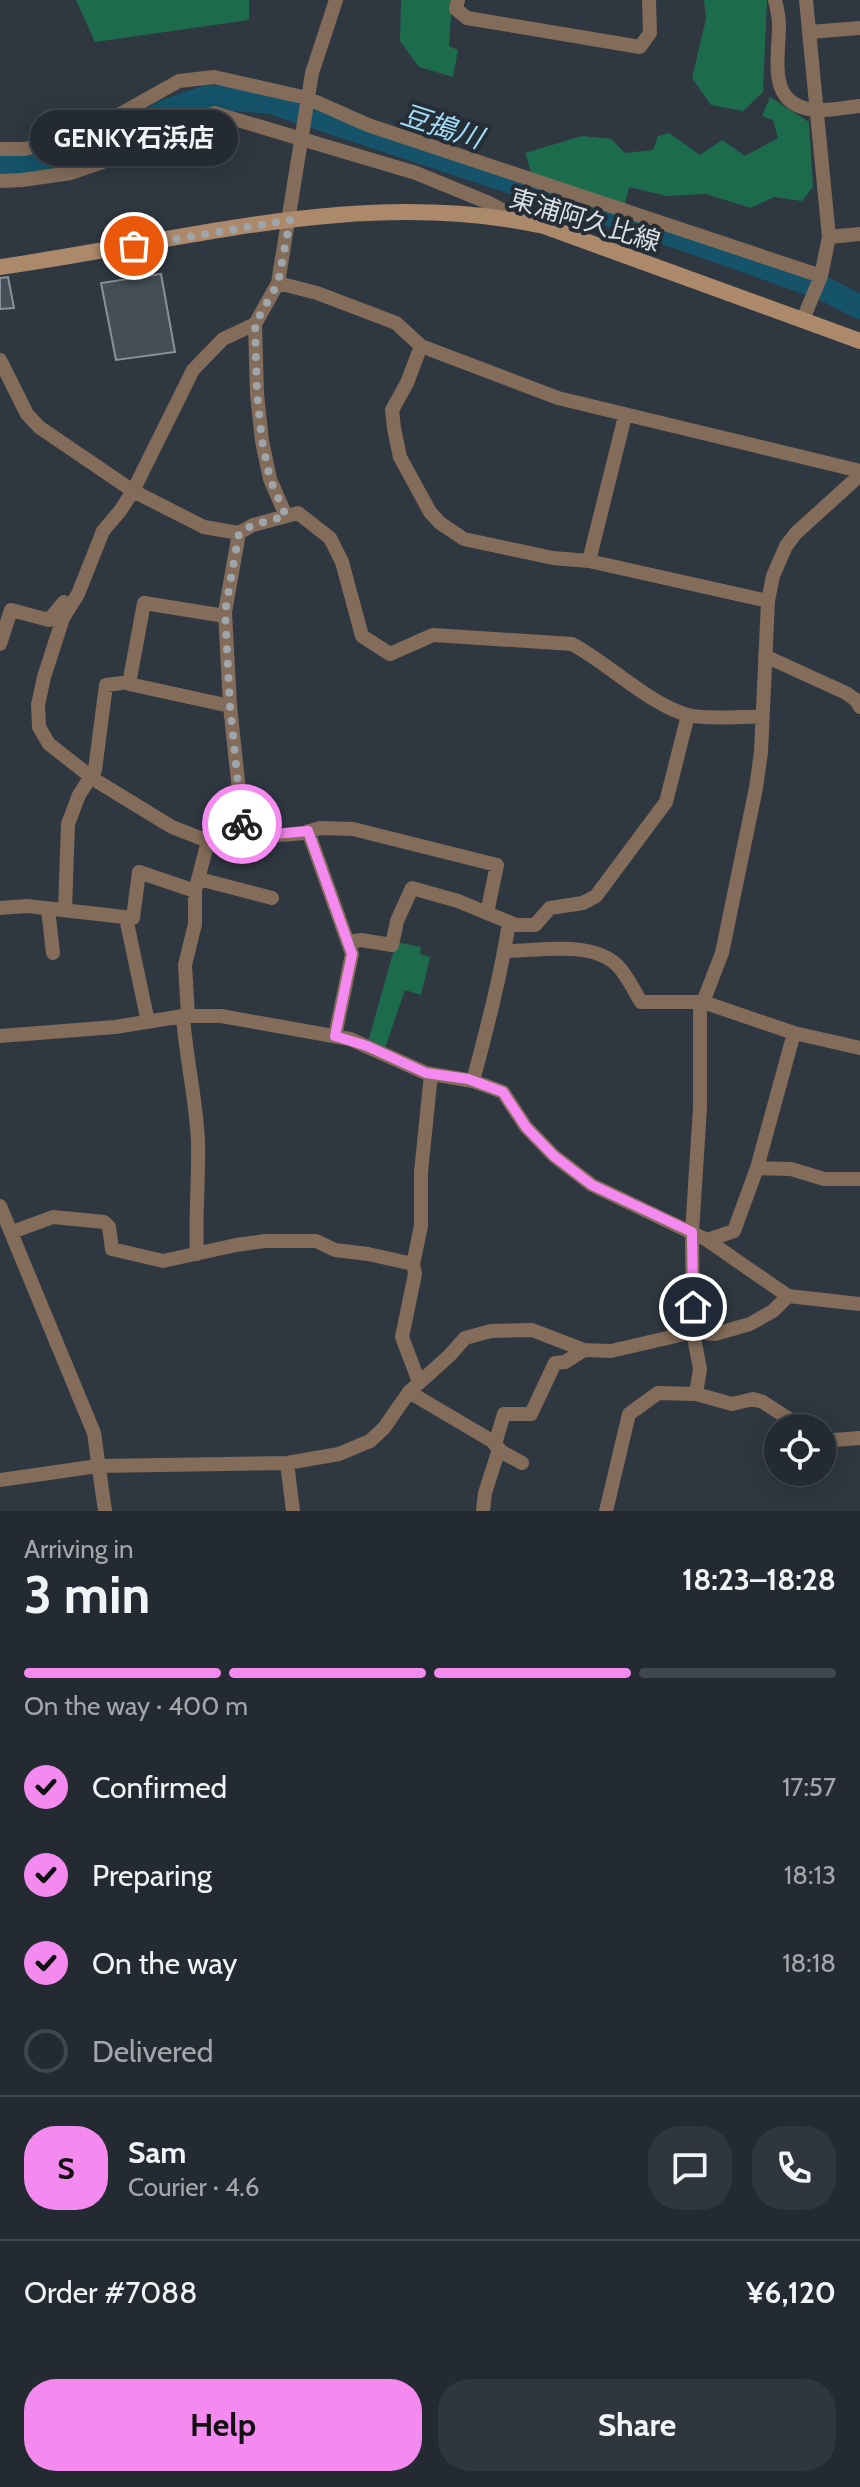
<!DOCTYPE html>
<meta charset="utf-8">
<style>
body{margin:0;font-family:Cabin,"Noto Sans JP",sans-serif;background:#2f363d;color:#f1f3f6;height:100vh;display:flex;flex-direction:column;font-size:30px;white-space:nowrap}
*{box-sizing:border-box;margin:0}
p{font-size:26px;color:#a3a7ab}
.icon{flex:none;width:44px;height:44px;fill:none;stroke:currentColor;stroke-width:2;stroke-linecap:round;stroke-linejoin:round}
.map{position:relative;height:1511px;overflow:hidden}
.drawer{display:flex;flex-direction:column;background:#232a31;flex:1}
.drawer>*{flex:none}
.fabs{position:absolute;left:764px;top:1414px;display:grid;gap:16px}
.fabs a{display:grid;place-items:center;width:72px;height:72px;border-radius:50%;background:#232a31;box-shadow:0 4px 20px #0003,0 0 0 2px #40464d;font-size:40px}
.pin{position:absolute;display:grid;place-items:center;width:68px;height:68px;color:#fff;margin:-34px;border:4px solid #fff;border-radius:50%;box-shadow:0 2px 8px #0007}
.courier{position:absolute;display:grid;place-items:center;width:80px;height:80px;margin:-40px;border:6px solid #f489f0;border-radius:50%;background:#fff;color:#222;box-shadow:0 2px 10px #0007}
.bubble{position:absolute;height:56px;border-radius:28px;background:#232a31;box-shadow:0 4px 20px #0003,0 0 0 2px #40464d;font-size:26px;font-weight:700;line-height:56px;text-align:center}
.overview em{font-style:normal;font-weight:700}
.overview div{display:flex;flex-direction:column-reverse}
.overview{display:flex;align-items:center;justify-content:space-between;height:136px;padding:0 24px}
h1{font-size:52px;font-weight:700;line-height:60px}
.bar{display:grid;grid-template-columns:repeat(4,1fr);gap:12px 8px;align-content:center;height:96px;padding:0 24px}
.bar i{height:10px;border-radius:6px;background:#40464d}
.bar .selected{background:#f489f0}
.bar p{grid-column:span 4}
.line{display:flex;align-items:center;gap:20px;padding:0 24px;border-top:2px solid #40464d}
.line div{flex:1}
.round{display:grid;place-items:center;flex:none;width:84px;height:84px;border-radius:32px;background:#2f363d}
ol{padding:0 24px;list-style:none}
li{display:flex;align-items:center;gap:24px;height:88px}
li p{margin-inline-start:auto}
li .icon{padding:8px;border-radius:50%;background:#f489f0;color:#111;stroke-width:4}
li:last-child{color:#a3a7ab}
li i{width:44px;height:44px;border:4px solid #40464d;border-radius:50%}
.action{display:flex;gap:16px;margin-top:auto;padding:16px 24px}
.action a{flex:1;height:92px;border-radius:32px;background:#f489f0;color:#111;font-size:32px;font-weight:700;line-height:92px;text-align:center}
.action a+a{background:#2f363d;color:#f1f3f6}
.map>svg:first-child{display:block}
.green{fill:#1d6b4d}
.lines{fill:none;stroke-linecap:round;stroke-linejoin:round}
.river{stroke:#14536a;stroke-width:24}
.building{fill:#454e57;stroke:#88929c;stroke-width:2}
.street{stroke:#836c59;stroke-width:14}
.secondary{stroke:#ad896b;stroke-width:16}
.done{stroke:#9ea5ab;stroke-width:8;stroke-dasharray:0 14.4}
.route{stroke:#f489f0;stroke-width:10}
.labels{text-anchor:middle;stroke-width:8;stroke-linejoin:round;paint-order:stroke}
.street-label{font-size:26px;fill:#d9dfe4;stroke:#252e36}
.water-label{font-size:28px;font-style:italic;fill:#a1ddf8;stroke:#252e36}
</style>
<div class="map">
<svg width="860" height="1511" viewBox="0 0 860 1511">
<rect width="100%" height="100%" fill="#2f3841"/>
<path class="green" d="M76,0H249V20L95,42Z
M401,0H452L449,46L458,50L453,77L419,67L400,41Z
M704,0H767L763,92L743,111L711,105L692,78L706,19Z
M770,97L809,122L813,187L802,201L774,197L751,208L706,194L667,196L629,187L625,204L532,175L525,153L582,136L611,139L625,153L653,150L658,136L669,133L700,155L722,140L745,156L778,138L773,120L762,116Z
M396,942L421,947L420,954L430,957L421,995L405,990L385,1048L368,1042Z"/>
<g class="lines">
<path class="river" d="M0,164L45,161L120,137L166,111L207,97L271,102L690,241L825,289L860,307"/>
</g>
<path class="building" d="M161,274L175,352L116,360L101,283Z
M8,277L14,308L0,309V278Z"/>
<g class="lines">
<path class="street" d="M458,0L456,9L467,18L640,47L650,33L649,0
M775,0C777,8 779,17 779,25C779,60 766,106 816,110C830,111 846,107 860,106
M809,32L860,28
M0,149H25L64,139L104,123L179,81L214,77L307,98L368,125L821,276
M0,181L22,180L71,173L120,156L166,130L214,113L416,173L489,203L523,221
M829,237L860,234
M278,283L317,293L396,323L421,346L558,398L860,471
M803,319L821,276L829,237L806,0
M255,324L223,339L193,370L133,491L120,511L103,531L78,594L63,618L44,677L38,705L39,727L49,744L95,780L172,827L208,841L304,833L320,828L353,829L497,865L487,913
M421,346L407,383L392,410L394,428L400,457L430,512L440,523L464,539L553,558L589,561L768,601
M0,360L27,414L39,427L133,491L204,527L239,533L253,525L298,513L330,538L342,562L362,636L390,654L433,635L572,644C608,663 650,705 688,715C708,720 741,716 762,717
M286,516L270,479L262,441L257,394L255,324L278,283L312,73L336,0
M239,533L225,612L230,706L244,837
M589,561L625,416
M225,616L144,603L129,684L230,706
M0,644L11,610L49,620L64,602
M765,656L846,693L856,700L860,707
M308,831L352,954L335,1036
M199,879L272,898
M0,908L27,906L133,918L139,872L195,891
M48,909L53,953
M65,910L68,824L79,795L95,770L106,685L129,682
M126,918L148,1022
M349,942L361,940L392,945L397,921L412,888L458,901L516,925H535L550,908L583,903L596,896L666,802L688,715
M506,951C539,951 590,940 617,965C627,975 633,989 641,1002H703L794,1033L860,1048
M183,1016C186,1059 196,1098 198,1141C199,1179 195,1216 197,1254
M188,1016L185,965L195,924V891L208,841
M0,1036L115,1027L183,1016H221L350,1039L426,1073L473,1081L503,1092L526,1127L554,1156L592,1185L707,1240L788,1296L860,1304
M473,1081C487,1028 501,975 509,922
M757,1168L791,1169L824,1179H860
M0,1206L94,1433L105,1511
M12,1232L53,1217L104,1222L109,1227L112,1249L163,1261L236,1245L265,1241H316L335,1250L368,1254L413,1264
M707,1240L734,1231L757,1168L794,1033
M419,1382L402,1337L415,1274L413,1264L421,1226V1172L431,1074
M409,1392L492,1441L502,1452L522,1463
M696,1394L700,1369L693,1332L692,1232L700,1108V1010L722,953L756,788L761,752L768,601L773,576L786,546L796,533L860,475
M822,1441L860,1438
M495,1444L504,1414H531L555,1363L565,1362L584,1350
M287,1463L293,1511
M0,1480L98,1466L287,1463L339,1454L370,1441L384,1428L409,1392L450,1355L465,1338L491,1331L532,1330L584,1350L611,1351L693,1332L715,1334L750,1324L773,1311L788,1296
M483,1511L485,1493L499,1449
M606,1511L629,1414L658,1393L696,1394L732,1404L753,1399L763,1402L803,1428"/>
<path class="secondary" d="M0,267C180,242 363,186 544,226L860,341"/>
</g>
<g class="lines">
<path class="done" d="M134,246L290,220L278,283L255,324L257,394L262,441L270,479L286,516L253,525L239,533L225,612L230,706L242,824"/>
<path class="route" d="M242,824L244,837L308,831L352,954L335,1036L367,1046L426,1073L468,1079L503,1092L526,1127L554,1156L592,1185L692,1232L693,1307"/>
</g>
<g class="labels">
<g class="street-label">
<text transform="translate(585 220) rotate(17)" y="9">東浦阿久比線</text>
</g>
<g class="water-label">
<text transform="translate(442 126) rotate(18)" y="10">豆搗川</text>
</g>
</g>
</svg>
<div class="fabs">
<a><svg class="icon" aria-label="locate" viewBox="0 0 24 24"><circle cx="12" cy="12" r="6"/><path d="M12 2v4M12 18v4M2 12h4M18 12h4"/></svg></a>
</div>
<div class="pin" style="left:134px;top:246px;background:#ea580c"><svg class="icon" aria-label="bag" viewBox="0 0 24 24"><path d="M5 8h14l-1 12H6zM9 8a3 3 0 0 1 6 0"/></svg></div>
<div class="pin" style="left:693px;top:1307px;background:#1f2937"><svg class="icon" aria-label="home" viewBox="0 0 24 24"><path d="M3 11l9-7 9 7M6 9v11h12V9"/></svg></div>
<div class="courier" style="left:242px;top:824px"><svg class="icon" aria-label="bike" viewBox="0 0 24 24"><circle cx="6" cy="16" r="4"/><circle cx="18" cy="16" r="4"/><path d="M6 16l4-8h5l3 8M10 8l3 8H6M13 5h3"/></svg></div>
<div class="bubble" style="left:30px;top:110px;width:208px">GENKY石浜店</div>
</div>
<section class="drawer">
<div class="overview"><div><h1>3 min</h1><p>Arriving in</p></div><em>18:23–18:28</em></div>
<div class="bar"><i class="selected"></i><i class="selected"></i><i class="selected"></i><i></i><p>On the way · 400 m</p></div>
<ol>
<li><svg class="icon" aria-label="check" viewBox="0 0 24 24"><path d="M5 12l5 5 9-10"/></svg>Confirmed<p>17:57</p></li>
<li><svg class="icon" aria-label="check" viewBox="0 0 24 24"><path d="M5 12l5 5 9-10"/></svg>Preparing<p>18:13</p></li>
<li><svg class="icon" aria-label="check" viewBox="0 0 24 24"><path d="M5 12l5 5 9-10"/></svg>On the way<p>18:18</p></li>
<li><i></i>Delivered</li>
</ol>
<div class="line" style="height:144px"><b class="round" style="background:#f489f0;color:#111">S</b><div><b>Sam</b><p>Courier · 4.6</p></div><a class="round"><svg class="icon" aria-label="chat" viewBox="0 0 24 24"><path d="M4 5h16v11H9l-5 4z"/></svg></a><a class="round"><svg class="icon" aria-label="phone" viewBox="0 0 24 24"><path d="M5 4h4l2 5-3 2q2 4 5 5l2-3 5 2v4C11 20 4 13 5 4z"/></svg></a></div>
<div class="line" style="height:104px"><div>Order #7088</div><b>¥6,120</b></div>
<div class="action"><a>Help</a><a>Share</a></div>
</section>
